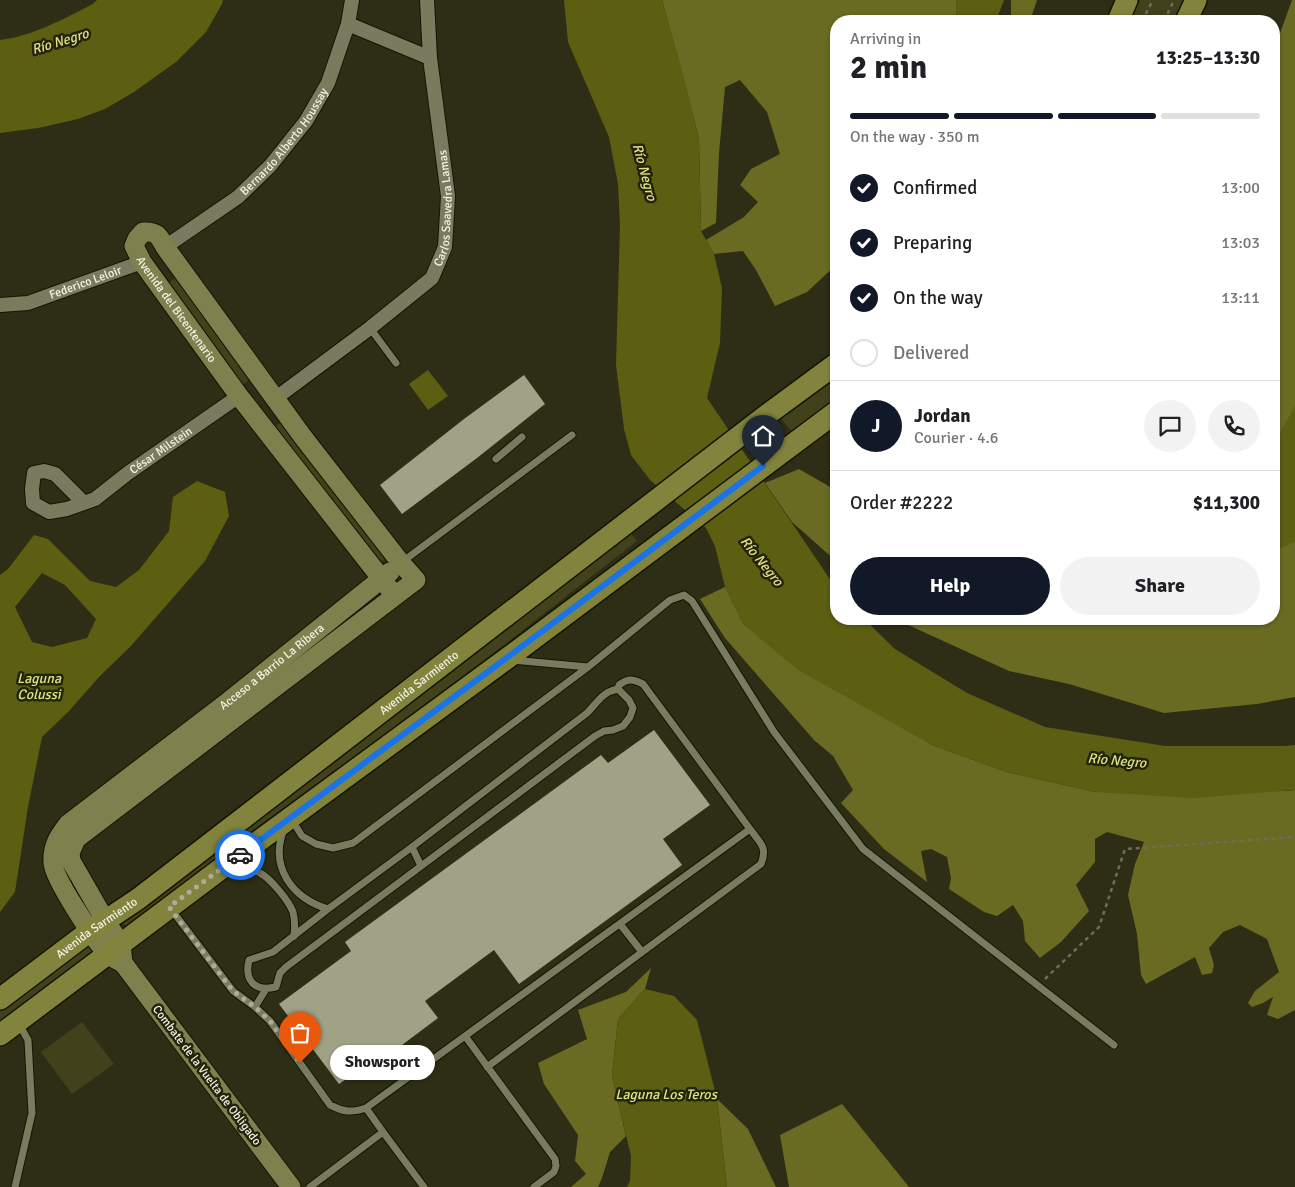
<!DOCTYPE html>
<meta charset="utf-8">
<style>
body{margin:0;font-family:Signika,sans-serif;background:#f2f2f2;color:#202124;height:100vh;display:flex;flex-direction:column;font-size:19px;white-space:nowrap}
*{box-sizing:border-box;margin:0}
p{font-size:16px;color:#757577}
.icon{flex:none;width:28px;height:28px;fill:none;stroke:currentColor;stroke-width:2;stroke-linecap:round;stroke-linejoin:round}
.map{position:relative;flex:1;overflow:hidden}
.side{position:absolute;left:830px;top:15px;width:450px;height:610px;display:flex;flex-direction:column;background:#fff;border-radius:20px;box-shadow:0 1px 4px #0004}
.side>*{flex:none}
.pin{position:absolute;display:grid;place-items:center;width:42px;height:42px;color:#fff;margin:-51px -21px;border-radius:50% 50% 50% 0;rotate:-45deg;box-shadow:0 0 5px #0007}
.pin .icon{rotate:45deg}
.courier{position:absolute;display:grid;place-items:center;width:50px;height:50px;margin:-25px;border:4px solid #1a73e8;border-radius:50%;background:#fff;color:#222;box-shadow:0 1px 6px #0007}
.bubble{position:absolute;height:35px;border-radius:18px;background:#fff;box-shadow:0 1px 4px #0004;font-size:16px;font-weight:800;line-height:35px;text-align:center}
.overview em{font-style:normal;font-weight:800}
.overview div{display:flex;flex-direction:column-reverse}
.overview{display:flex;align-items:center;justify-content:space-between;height:85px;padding:0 20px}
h1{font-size:32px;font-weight:800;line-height:38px}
.bar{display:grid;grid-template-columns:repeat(4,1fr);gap:8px 5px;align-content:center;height:60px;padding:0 20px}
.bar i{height:6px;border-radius:4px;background:#e0e0e0}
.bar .current{background:#111827}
.bar p{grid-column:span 4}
.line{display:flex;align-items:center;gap:12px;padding:0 20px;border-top:1px solid #e0e0e0}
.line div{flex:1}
.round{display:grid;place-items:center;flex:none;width:52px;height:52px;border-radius:26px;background:#f2f2f2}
ol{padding:0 20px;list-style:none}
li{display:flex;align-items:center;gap:15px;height:55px}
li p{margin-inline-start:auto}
li .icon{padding:5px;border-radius:50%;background:#111827;color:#fff;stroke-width:4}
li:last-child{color:#757577}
li i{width:28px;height:28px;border:2px solid #e0e0e0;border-radius:50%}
.primary-button{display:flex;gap:10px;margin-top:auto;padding:10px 20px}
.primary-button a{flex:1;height:58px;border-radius:30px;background:#111827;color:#fff;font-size:20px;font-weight:800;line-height:58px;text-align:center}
.primary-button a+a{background:#f2f2f2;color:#202124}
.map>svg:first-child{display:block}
.green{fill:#41421c}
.forest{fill:#696b22}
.water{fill:#5c5e11;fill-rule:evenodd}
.building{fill:#a0a286}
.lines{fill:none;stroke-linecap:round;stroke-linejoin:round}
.lane-casing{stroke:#151601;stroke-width:9}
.street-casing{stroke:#151601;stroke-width:16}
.secondary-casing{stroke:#151601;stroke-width:21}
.primary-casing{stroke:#151601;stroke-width:24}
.path{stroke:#6d6f59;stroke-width:2.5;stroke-dasharray:4 4;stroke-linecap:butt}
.lane{stroke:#797b5f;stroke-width:7}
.street{stroke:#797b5f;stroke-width:14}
.secondary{stroke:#7e804e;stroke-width:19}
.primary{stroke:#82843d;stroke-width:21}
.done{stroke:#acae9b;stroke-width:5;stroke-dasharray:0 9}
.route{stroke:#1a73e8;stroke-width:6}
.labels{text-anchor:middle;stroke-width:5;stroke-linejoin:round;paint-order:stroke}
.street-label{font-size:12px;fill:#f1f3e3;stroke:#23240b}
.water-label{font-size:14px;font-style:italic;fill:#dfe37f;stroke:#23240b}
</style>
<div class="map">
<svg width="1295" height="1187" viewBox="0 0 1295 1187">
<rect width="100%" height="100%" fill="#2d2e15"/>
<path class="green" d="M1140,0H1184L1174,21H1128Z
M178,275L251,378L241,386L169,283Z
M836,374V401L794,434L781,419Z
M283,421L386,558L378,565L274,428Z
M629,531L637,541L504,645L128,930L120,919Z
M86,943L96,956L0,1029V1009Z
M82,1022L114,1064L72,1094L41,1052Z"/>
<path class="forest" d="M662,0H956L957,21H836V265L807,292L775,306L756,270L743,251L714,254L706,240L744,217L758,202L740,185L751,169L780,154L767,112L740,80L725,87L719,153L716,223L701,231L699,139L680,65Z
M1011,0H1037L1030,21H1011Z
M1292,0H1295V697L1257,704L1164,713L1069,684L1009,671L906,624L900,619H1274V50Z
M799,469L832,488H836V561L792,522L765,483Z
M725,587L744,625L932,745L1007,772L1095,792L1287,791L1295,790V1010L1278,1019L1267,1015L1273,997L1263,1003L1252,1007L1248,1003L1255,991L1279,972L1267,939L1240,925L1223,932L1209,948L1214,965L1212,973L1202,975L1195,957L1146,984L1141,975L1137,934L1128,895L1135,864L1144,842L1107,832L1095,839V862L1076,885L1089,911L1061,942L1040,958L1025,941L1023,921L1013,905L997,916L984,912L949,889L951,878L947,857L931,849L921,851L927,882L884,849L841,803L853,790L833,756L814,740L725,638L700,599Z
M651,968L645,989L618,1019L612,1076L626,1136L610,1152L602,1178L598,1187H571L586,1174L575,1161L578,1135L544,1084L538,1063L587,1039L578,1010L626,992Z
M717,1099L748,1129L776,1187H727Z
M842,1104L909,1187H789L780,1135Z"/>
<path class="water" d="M97,0H223L222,4L206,32L176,62L134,92L105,109L78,119L38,128L0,133V40C33,36 63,19 93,4Z
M564,0H662L680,64L699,139L701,231L714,254L722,288L720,343L707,398L836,588V619H864L895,649L967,693L1045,727L1165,746H1285L1295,745V790L1192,798L1095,792L1007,772L932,745L798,670L744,625L725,587L715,546L706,528L650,480L631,455L624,429L616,365L620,225L618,184L609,137L568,42Z
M956,0H1004L996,21H957Z
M428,370L448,396L428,410L409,384Z
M1295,406V542L1274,551V444Z
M197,481L225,492L229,516L205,561L130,647L100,676L69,711L42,737L28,807L15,892L0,912V575L8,569L34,535L48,539L90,581L116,587L139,570L169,531L173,497ZM42,573L65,585L96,619L87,638L52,647L32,642L15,607Z
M645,989L674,996L697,1020L717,1099L727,1187H627L630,1181L631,1156L612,1076L618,1019Z"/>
<path class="building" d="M524,375L545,404L477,458L402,514L380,485L464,419Z
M654,730L710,805L663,839L682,865L519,984L494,950L425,1001L438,1018L378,1063L374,1059L339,1084L279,1004L351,951L345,942L601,755L608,763Z"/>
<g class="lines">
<defs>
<path id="lane" d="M370,328L396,363
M496,459L522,437
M402,562L572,435
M512,660L588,667L670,600L684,595L692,601L774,732L863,849L1114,1045
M292,820L302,836L316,844L333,848L353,843L588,667
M284,829C269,867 292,898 328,909L412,847L587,713C598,702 602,692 618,689
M412,847L421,866
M232,868C241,868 252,868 260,873C270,878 289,901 293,912C295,920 295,928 294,936
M171,909L233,991L255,1007L270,1021L330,1105C344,1112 351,1113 366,1108
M328,909L273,952L249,960C244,981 255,992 276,987L280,973L286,967L595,736L604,731L613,730L623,726L630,717L633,708L629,700L618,689
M620,924L642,952
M255,1007L266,989
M465,1036L555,1159L556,1166L554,1172L534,1187
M487,1067L761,864C768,847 760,843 750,829
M383,1132L424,1187
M15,1187L32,1113L28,1040L19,1024
M310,1187L383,1132L366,1108L750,829L643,684C633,679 628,678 619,685L618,689"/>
<g id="street">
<path d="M348,24L430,58"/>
<path id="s1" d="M165,247L238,197L270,166L306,121L328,83L348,24L352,0"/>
<path id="s2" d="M0,305L28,303L142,262"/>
<path id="s3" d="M276,398L370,328L432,278L445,247L448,196L430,58L427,0"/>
<path id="s4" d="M84,503L55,474L44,471L34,473L32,489L33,503L49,512L67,509L95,499L128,473L239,396"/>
</g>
<g id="secondary">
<path id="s5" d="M123,963L121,944L106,922L71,861L70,853L76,839L395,596L416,580L401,563L303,437L165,247C159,236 157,231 143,232L137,239L134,246L142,262L239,396L395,596"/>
<path id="s6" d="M291,1187L123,963C117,960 110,957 106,952C94,939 54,879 53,863C52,846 58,837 68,824L229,701L390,572"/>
</g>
<g id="primary">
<path d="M1118,21L1127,0"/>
<path d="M1186,21L1196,0"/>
<path id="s7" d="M0,999L90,931L138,899L768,414L836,364"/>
<path d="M0,1035L222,868L505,660L836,412"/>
</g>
</defs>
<use href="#lane" class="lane-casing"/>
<use href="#street" class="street-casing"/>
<use href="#secondary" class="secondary-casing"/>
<use href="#primary" class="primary-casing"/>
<path class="path" d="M1142,21L1153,0
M1164,21L1174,0
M1045,979L1099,927L1125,849L1295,837"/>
<use href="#lane" class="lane"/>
<use href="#street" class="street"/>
<use href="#secondary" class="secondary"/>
<use href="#primary" class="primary"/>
</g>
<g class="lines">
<path class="done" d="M240,855L169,907L233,991L255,1007L270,1021L300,1063"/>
<path class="route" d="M240,855L489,671L763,466"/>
</g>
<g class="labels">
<g class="street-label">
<text dy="4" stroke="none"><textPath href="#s1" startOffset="161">Bernardo Alberto Houssay</textPath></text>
<text dy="4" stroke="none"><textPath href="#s3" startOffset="269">Carlos Saavedra Lamas</textPath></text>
<text dy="4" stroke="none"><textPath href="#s2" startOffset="89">Federico Leloir</textPath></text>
<text dy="4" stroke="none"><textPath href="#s5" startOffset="1106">Avenida del Bicentenario</textPath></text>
<text dy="4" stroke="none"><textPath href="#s4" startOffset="241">César Milstein</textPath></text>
<text dy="4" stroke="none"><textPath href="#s6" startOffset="705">Acceso a Barrio La Ribera</textPath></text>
<text dy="4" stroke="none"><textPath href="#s7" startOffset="525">Avenida Sarmiento</textPath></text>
<text dy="4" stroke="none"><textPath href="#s7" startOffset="120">Avenida Sarmiento</textPath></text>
<text transform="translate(207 1075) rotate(53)" y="4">Combate de la Vuelta de Obligado</text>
</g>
<g class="water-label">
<text transform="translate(60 41) rotate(-17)" y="5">Río Negro</text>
<text transform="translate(645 172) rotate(75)" y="5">Río Negro</text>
<text transform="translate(762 561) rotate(51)" y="5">Río Negro</text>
<text x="39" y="683">Laguna<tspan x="39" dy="16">Colussi</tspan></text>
<text transform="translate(1117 760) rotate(5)" y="5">Río Negro</text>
<text x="666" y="1099">Laguna Los Teros</text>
</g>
</g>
</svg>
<div class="pin" style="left:300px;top:1063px;background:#ea580c"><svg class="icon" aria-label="bag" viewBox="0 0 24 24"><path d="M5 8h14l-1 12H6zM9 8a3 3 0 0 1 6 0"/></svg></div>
<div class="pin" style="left:763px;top:466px;background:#1f2937"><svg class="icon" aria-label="home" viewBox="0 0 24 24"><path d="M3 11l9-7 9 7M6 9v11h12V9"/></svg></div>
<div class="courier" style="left:240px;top:855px"><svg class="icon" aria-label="car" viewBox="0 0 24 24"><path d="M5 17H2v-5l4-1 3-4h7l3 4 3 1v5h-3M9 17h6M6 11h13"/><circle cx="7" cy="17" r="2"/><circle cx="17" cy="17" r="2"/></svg></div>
<div class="bubble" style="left:330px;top:1045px;width:105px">Showsport</div>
<section class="side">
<div class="overview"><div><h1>2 min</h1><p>Arriving in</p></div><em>13:25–13:30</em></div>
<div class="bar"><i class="current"></i><i class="current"></i><i class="current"></i><i></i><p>On the way · 350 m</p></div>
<ol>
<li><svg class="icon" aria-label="check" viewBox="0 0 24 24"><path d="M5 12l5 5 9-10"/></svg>Confirmed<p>13:00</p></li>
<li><svg class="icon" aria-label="check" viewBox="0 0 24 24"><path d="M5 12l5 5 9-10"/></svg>Preparing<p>13:03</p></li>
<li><svg class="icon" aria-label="check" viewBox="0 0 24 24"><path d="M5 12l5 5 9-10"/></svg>On the way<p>13:11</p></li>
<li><i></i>Delivered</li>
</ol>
<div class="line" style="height:90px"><b class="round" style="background:#111827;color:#fff">J</b><div><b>Jordan</b><p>Courier · 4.6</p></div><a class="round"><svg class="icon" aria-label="chat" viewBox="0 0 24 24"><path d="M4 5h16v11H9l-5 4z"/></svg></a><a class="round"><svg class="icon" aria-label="phone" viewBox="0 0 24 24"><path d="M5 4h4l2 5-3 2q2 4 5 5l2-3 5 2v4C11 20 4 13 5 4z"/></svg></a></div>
<div class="line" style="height:65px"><div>Order #2222</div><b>$11,300</b></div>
<div class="primary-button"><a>Help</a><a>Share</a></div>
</section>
</div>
